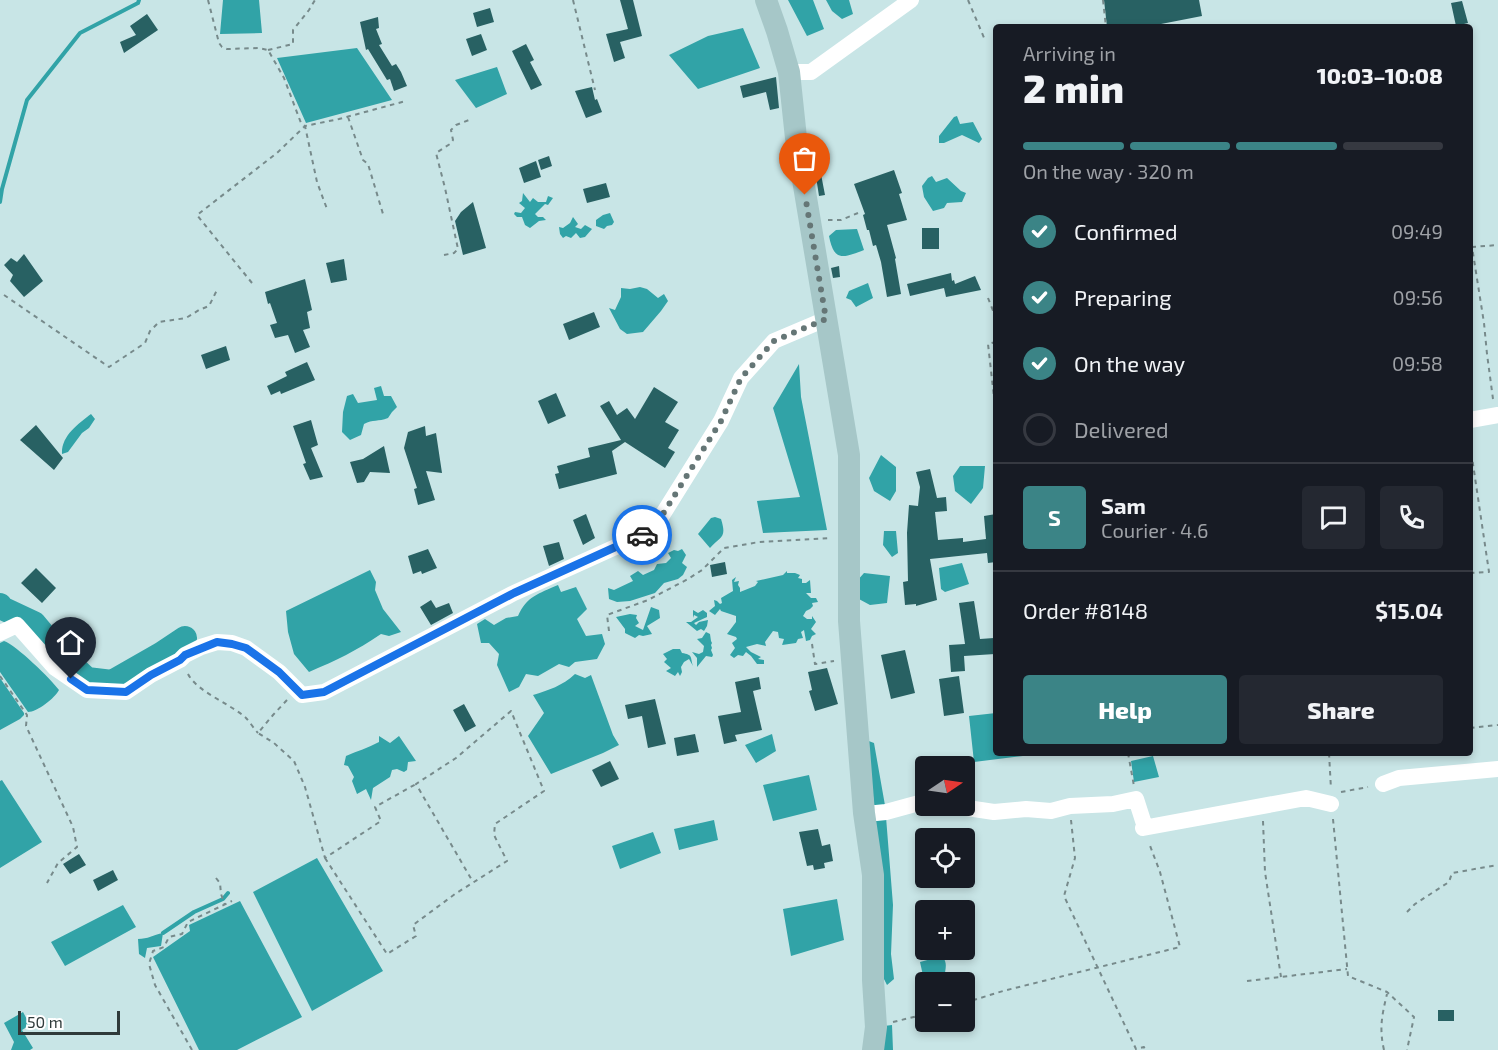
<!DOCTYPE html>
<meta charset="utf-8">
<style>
body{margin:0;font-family:"Exo 2",sans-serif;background:#242831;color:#f1f3f6;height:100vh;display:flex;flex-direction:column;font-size:22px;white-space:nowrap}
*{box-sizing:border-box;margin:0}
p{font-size:20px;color:#9ea1a6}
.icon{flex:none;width:33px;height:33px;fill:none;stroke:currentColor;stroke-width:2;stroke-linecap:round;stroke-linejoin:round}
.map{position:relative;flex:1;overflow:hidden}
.details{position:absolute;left:993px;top:24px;width:480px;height:732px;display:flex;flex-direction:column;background:#171b24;border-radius:6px;box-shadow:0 3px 9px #0003}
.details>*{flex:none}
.needle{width:39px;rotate:77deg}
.buttons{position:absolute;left:915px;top:756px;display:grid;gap:12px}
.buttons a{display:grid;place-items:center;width:60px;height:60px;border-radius:6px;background:#171b24;box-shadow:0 3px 9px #0003;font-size:30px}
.scale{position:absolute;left:18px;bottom:15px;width:102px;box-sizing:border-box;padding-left:6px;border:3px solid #2f3a3a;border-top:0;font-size:16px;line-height:21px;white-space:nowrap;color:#2f3a3a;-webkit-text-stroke:4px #fff;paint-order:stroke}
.pin{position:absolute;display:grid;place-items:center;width:51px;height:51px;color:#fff;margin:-62px -26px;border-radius:50% 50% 50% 0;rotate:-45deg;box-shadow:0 0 6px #0007}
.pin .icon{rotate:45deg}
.courier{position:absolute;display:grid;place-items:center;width:60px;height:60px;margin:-30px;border:4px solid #1a73e8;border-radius:50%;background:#fff;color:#222;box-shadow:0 2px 8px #0007}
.summary em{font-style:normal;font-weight:800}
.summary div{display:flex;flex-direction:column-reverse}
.summary{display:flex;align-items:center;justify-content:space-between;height:102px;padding:0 30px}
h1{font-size:39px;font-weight:800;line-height:45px}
.bar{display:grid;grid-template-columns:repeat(4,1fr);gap:9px 6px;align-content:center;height:72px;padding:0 30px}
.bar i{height:8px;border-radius:4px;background:#363941}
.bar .current{background:#3b8486}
.bar p{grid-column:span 4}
.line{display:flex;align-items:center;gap:15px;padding:0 30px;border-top:2px solid #363941}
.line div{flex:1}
.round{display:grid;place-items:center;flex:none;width:63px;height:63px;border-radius:6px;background:#242831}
ol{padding:0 30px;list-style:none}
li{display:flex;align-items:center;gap:18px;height:66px}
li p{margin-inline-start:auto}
li .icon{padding:6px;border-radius:50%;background:#3b8486;color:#fff;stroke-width:4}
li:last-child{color:#9ea1a6}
li i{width:33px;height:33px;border:3px solid #363941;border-radius:50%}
.action{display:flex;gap:12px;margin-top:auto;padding:12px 30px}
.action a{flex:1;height:69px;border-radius:6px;background:#3b8486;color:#fff;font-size:24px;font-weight:800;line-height:69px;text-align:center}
.action a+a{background:#242831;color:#f1f3f6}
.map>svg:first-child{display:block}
.water{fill:#31a3a7}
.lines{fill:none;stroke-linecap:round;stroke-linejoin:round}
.stream{stroke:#31a3a7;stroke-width:4}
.river{stroke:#31a3a7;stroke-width:24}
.building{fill:#286163}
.path{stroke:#778a8b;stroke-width:2;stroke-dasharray:4.5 4.5;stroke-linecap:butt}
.street{stroke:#fff;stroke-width:16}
.secondary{stroke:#a6c7c8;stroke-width:22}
.done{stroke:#657676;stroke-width:6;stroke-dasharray:0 10.8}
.route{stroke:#1a73e8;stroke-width:8}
</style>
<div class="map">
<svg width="1498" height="1050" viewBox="0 0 1498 1050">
<rect width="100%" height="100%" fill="#c8e5e6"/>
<path class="water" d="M223,0H259L262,33L220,34Z
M788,0H813L824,29L807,36Z
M826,0H849L853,14L842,19L832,11Z
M743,28L760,68L698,89L669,55L708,36Z
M357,48L392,100L306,123L277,58Z
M497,67L507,94L476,108L455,80Z
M957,116L960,124L973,122L982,139L979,143L962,135L944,143H939V136L954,117Z
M932,176L936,182L947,178L961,191L966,193L962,202L947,203L944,208L933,211L924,197L922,186L928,178Z
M523,193L530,202L533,198L538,202H546L548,196L553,198L548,205L545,204L535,214L538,217H543L546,220L539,221L530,228L525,225L522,217H517L514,214L515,212L521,213L525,208L519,203L522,201Z
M610,213L614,222L612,225L607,226L604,229L596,226V220L603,215Z
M573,217L578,224L575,227L581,229L585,225L592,229L585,237L580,238L576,233L571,238L566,236L563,238L560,234L559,227L563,228L570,223Z
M857,229L864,250C843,258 834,262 829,236L836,230Z
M868,283L873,298L856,307L851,300L846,298L849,291Z
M640,287L647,289L658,298L664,294L668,301L661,311L643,332L627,334L620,329L609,308L615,310L621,297V288L630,289Z
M799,364L801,397L827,530L763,533L757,501L800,497L773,408Z
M381,386L384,396H391L397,407L392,412L388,418C378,422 373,419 364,424L361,435L350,440L342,432L343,412L347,396L353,394L358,403L377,400L374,388Z
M91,414L95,419L89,428L82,433L68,452L62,454C61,436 78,424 91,414Z
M881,455L896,467V491L890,501L874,491L869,478Z
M960,466H985L983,488L971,504L955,491L953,476Z
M715,517L721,519C727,538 721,536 710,548L698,534L711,518Z
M884,531H896L898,553L892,557L883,545Z
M682,549L686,555L682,563L687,567L683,575L678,579L664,583L655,593L630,601L617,602L609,599L608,588L614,590L633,581L630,576L638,571L643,575L654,570L657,564L666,563L671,558L668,553L674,550L678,551Z
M962,563L969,584L945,592L941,589L939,568Z
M370,570L376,582L375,590L383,609L401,632L389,636L381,634C356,651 337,660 309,672L294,654L288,632L286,611Z
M787,571V573H795L800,575L798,578L802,579V583H806L810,580L811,593H806L811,598H816L818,602L812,603L813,606L810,609L806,611L803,616L807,619H812V616L816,622L811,629L816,634L812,636L810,640L806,641L804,630L801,632L803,638L798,639L796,643L782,645L784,639L779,638L778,632L773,631L765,642L766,646L757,644L746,647L751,652L761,657L758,659L764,660V664H757L751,656L746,652L743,656L738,655L734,658L730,655L735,648L732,643L737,639L736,637L727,634L736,622V616L721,611L720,609L715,615L709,611L715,606L714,600L717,601L720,604L722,603L721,598L733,591L732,580L736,577L734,582L739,581L738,585L740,588V592L755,586L758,582L756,581L783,575Z
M864,573L890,576L887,603L870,605L857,598L856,582Z
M558,585L561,592L576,587L587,609L577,619L586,636L602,634L605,644L597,659L575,662L569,667L559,664L538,676L526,674L519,687L509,692L497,665L499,654L489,643H481L477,624L485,619L494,625L506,618L518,616C527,596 538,594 558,585Z
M651,607L659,610L660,618L647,626L652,634L643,636L639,635L635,638L625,633V629L616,617L630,614L637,615L636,618L639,623L635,626L643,630Z
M693,610L698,613L703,610L707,613V617L694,623L696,625L699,622L708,620L707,626L704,631L701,629L697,631L686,622H691L698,617L694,615L693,618Z
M706,632L710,634L711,641L712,643L711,645L712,648L711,650L713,655L712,657L706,656L697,667V658L692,652L699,654L703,652L704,646L697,639L702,638Z
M4,641C16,645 51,679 59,690C55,698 37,712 28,712L0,672V643Z
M673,649H680L682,653C693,655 690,656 693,666L689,659L684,662L681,667L682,672L680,676L678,672L675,676L666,671L671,668L664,662L667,659L663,654Z
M575,674L585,678L591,675L613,735L619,745L603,753L551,774L528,736L544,713L533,695C549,690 562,686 575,674Z
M0,678L24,713V715L20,719L0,730Z
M996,713V753H1022L1023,756L974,762L969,716Z
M772,734L776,751L756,763L745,745Z
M379,736L390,743L399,736L416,761L408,762L407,770L404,772L397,769L392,770L390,777L373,788L371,800L366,789L357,794L352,781L354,777L348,766L344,765L346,756C357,751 368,748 379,742Z
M866,740L874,743L886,811L875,812Z
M1153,756L1159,777L1134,782L1131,761Z
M809,775L817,810L773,821L763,785Z
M2,780L42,842L0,868V781Z
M886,817L893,905L891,954L894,979L887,985L881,973L875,821Z
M714,820L718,840L679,850L674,829Z
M653,832L661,853L620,869L612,846Z
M317,858L383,971L312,1011L253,892Z
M837,899L844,940L791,956L783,909Z
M240,901L302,1017L237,1050H199L153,957L190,931L189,925Z
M123,905L136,927L65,966L51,942Z
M163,933L161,946L147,948L145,958L139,954L138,939C148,939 153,935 163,933Z
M942,956C947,962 946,966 945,973L924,980L920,962Z
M23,1012L30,1025L22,1030L33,1048L30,1050H11L14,1042L4,1023Z
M892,1025L893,1050H877L876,1027Z"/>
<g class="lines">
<path class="stream" d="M0,202L2,189L27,100L80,33L138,3L139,0
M163,933L194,912L223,899L228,893"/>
<path class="river" d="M0,605L2,608L34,623L59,653L87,679L112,682L161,654L185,638"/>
</g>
<path class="building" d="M620,0H633L642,36L620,42L625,58L614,62L606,34L628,29Z
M1104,0H1199L1202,16L1161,24V26L1152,27H1107Z
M1462,1L1468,23L1456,26L1451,3Z
M490,8L494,22L477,27L473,13Z
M147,14L158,30L124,53L120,42L136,35L130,26Z
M378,17L379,28L376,29L382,44L379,45L392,66L396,64L401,72L407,86L394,91L390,79L387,80L368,49L366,50L360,22Z
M481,34L487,50L472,56L466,39Z
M526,44L534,60L530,62L542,85L531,90L512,51Z
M776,77L779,108L770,110L766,92L743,98L740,86Z
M592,87L595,100L597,99L602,112L586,118L575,91Z
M549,156L552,166L541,170L538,160Z
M536,161L541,177L524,183L519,168Z
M820,169L825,195L819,196L815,170Z
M894,170L902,193L899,194L907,220L887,225L896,258L895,259L901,294L887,297L881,262L876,245L873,246L869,230H867L863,215L865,214L854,184Z
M606,183L610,197L587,203L583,189Z
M473,202L486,248L463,255L455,221L461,212Z
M922,228H939V249H922Z
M24,254L43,281L24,297L10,281L13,275L4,265L11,258L17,262Z
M344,259L347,280L331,283L326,263Z
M839,266L840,277L833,278L831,268Z
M951,273L952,281L954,280L955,284L975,276L981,290L946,297L944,288L910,296L907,284Z
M305,279L312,310L307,312L310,328L303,330L310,347L295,353L288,335L275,338L270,325L277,323L270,303L268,304L265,292Z
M594,312L600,327L569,340L563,324Z
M226,346L230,360L206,369L201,355Z
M307,362L315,380L281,394L280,391L271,395L267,386L287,376L285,372Z
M654,387L678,402L665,422L679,430L668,448L675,452L665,468L625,442L612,451L617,474L559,489L555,474L559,473L557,466L590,457L588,448L621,440L600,406L609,401L617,415L627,408L635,419Z
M556,393L566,416L548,424L538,401Z
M311,420L318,445L311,448L323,477L310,480L303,464L306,463L293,426Z
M36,425L63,458L54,470L20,440Z
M425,426L426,436L436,433L442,473L426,471L435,500L418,505L414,489L417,488L404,448L408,432Z
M384,446L390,473L370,472L364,482L357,483L350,462L363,459Z
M930,469L937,498L946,497L947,511L935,512L938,540L963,538V542L986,539L984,516L996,514V562L988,563L987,553L930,559L937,600L916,606V604L905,605L903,582L908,581L907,533L909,505L918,506L920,487L916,472Z
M586,514L595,538L583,545L573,520Z
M559,542L564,559L549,566L543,546Z
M428,549L437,568L422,574L421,571L413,574L408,556Z
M725,562L727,574L712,577L710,565Z
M36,568L56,588L42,603L21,583Z
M431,600L436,608L449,603L453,613L431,625L420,607Z
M974,601L980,639L994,638L995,654L964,656L965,671L951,672L949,645L965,644L959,603Z
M905,650L915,693L891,699L881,655Z
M827,668L838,704L815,711L809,691L812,690L808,672Z
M959,676L964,713L944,716L939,679Z
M759,677L761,689L753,691L762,730L735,735L737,741L724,744L718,716L741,712L735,682Z
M655,699L666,744L648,748L642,716L628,719L625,705Z
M464,704L476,726L465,732L453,710Z
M695,734L699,752L677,756L674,738Z
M610,761L619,779L601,787L592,770Z
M818,829L822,846L830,844L833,861L824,863L825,868L814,870L813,865L807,866L799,832Z
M79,854L86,865L70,874L63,864Z
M113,870L118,880L98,891L93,880Z
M1438,1010H1454V1021H1438Z"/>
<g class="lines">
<path class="path" d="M208,0L219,43L222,47L227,49L258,48L268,50L284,78L301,123L305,126L317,182L327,209
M573,0L595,90
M968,0L985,40
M1103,0L1106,27
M268,50L293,44V30L309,10L315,0
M348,117L363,160L368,164L383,214
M828,220H841L858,213
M444,255L454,253L458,249L445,188L436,153L450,144L453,140L451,130L456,125L469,120
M252,283L197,215L277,153L305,126L339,119L406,101
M4,295L109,367L145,343L150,331L159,322L186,318L199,310L209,306L218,288
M988,298L996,318
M996,342L988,344L994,397H996
M1493,399L1487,354L1484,323L1472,247L1498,245
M1470,444L1489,572L1470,573
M609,631L607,615L648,600L688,579L702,570L724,548L759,542L831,538
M812,644L815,664L834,661
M188,674C197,692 231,704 246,718C250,722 254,729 258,733
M0,676L27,715L26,726L73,827L77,847L58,863L47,883
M287,700L273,715L258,733L274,743L294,761L305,787L325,858L381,821L375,807L416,784
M1470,728L1498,725
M1128,753L1134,786
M1329,753L1331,789
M1341,792L1368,787
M1333,819L1348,976L1387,992L1414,1017L1407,1050
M1071,820L1075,858L1064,896L1136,1049L1144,1047L1145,1050
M1263,821L1265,872L1281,977
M325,858L387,954L416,936L413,925L455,894L507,861L494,835L495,824L544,791L511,711L456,758L416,784L473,882
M216,878L220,883L221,894L225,905
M1407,912L1415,904L1449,882L1452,873L1498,865
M1247,981L1347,969
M964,1003L1003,991L1180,947L1160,872L1149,843
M893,1022L926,1014
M192,1050L155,985L149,964L153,951L164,947L169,937L182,934L188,922L232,901
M1384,1050C1379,1028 1382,1015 1387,994"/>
<path class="street" d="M789,72H811L911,0
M1470,420L1498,415
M0,633L17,625L55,668L87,690L126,692L151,675L180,660L185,655L201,647L217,642L232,643L246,648L279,672L302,695L324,692L514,593L653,530L721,421L741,378L774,341L826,319
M1383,784L1399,778L1498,769
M954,806L994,812L1026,809L1051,811L1070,806L1113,804L1136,799L1145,827L1143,828L1306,798L1331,804
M864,813H876L886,812L919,803H926"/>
<path class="secondary" d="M766,0L777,31L789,72L796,138L849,455V621L864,813L873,875V980L876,1027L873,1050"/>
</g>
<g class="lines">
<path class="done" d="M642,535L653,530L721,421L741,378L774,341L826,319L805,195"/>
<path class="route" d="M71,679L87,690L126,692L151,675L180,660L185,655L217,642L232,644L246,648L279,672L302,695L324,692L514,593L642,535"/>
</g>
</svg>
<div class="buttons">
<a><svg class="needle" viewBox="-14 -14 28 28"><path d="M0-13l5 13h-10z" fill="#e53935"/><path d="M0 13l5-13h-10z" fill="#9ea1a6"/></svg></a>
<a><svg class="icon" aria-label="locate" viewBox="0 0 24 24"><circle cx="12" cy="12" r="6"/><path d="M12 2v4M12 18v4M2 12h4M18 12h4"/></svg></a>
<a>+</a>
<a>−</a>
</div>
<div class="scale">50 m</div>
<div class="pin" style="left:805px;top:195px;background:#ea580c"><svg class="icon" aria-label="bag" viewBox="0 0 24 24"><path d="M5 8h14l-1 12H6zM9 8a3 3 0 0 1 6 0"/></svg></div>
<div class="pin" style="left:71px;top:679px;background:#1f2937"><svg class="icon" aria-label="home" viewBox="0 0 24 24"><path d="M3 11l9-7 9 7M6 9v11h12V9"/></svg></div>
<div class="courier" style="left:642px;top:535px"><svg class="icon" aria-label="car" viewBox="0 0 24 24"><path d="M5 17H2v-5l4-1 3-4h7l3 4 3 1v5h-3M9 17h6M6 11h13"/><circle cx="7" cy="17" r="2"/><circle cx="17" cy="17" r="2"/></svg></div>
<section class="details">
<div class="summary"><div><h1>2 min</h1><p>Arriving in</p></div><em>10:03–10:08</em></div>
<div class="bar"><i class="current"></i><i class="current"></i><i class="current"></i><i></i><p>On the way · 320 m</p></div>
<ol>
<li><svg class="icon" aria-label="check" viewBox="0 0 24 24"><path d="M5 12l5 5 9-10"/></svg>Confirmed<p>09:49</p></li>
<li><svg class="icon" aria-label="check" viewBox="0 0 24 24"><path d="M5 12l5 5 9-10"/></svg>Preparing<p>09:56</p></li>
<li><svg class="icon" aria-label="check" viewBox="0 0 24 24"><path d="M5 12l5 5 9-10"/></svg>On the way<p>09:58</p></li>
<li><i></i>Delivered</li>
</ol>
<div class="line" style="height:108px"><b class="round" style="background:#3b8486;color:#fff">S</b><div><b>Sam</b><p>Courier · 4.6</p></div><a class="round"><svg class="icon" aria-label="chat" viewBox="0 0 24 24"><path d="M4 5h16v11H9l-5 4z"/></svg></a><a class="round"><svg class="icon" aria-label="phone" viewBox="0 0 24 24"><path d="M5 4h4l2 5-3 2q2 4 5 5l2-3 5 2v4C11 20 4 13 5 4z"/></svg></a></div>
<div class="line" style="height:78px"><div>Order #8148</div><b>$15.04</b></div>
<div class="action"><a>Help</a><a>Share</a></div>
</section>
</div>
